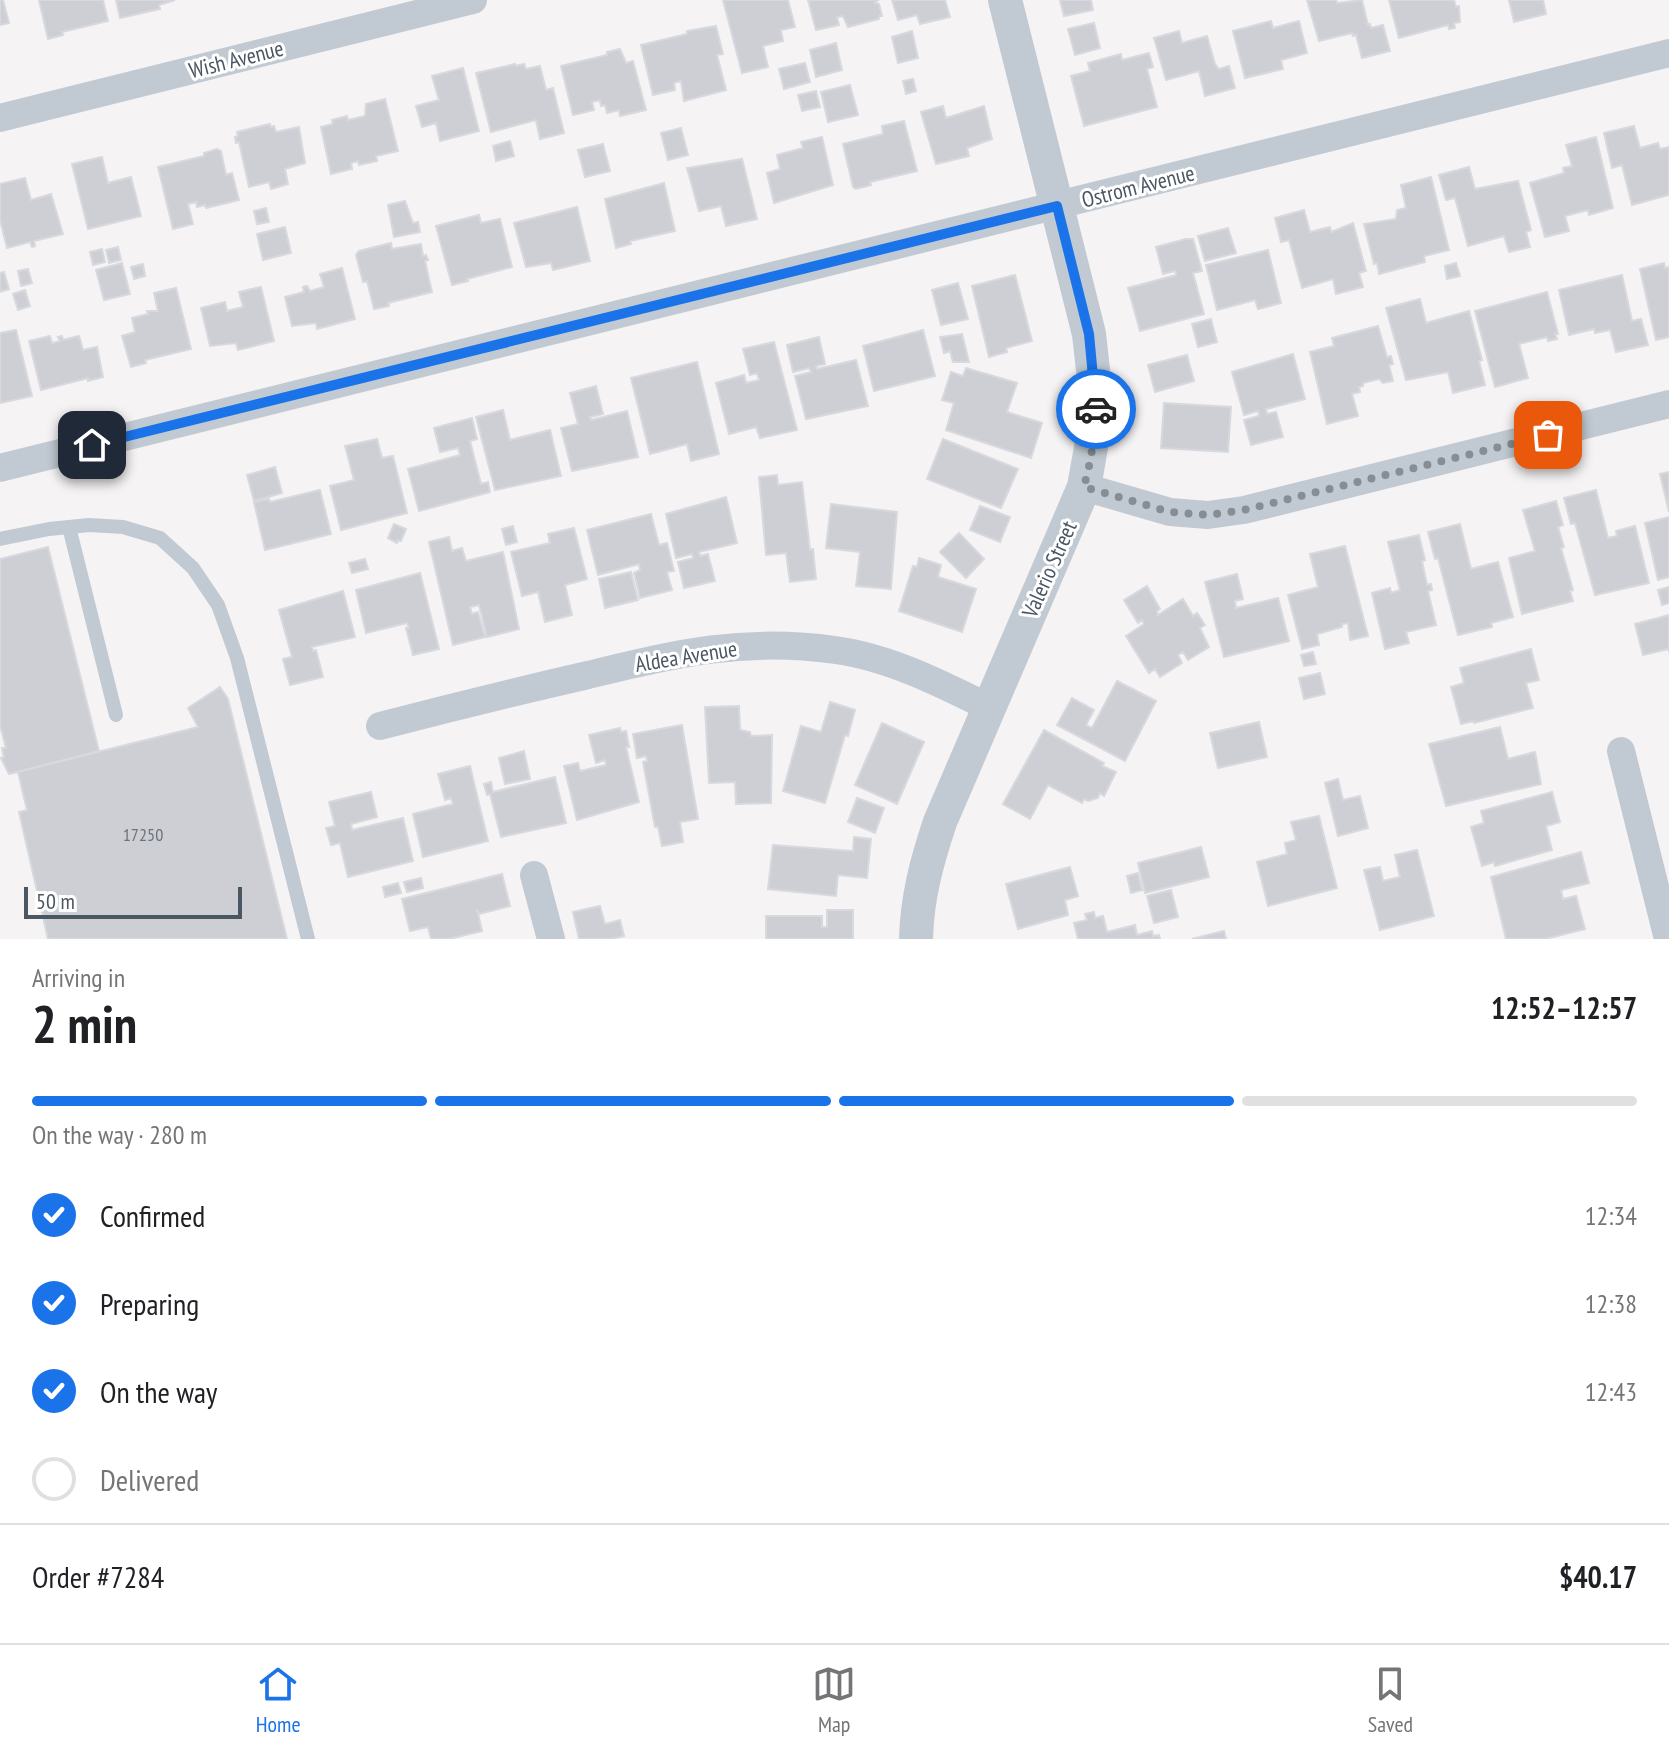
<!DOCTYPE html>
<meta charset="utf-8">
<style>
body{margin:0;font-family:"PT Sans Narrow",sans-serif;background:#f6f6f6;color:#202124;height:100vh;display:flex;flex-direction:column;font-size:30px;white-space:nowrap}
*{box-sizing:border-box;margin:0}
p{font-size:26px;color:#757577}
.icon{flex:none;width:44px;height:44px;fill:none;stroke:currentColor;stroke-width:2;stroke-linecap:round;stroke-linejoin:round}
.map{position:relative;height:939px;overflow:hidden}
.details{display:flex;flex-direction:column;background:#fff;flex:1}
.details>*{flex:none}
.scale{position:absolute;left:24px;bottom:20px;width:218px;box-sizing:border-box;padding-left:8px;border:4px solid #4a5661;border-top:0;font-size:22px;line-height:28px;white-space:nowrap;color:#4a5661;-webkit-text-stroke:6px #fff;paint-order:stroke}
.pin{position:absolute;display:grid;place-items:center;width:68px;height:68px;color:#fff;margin:-34px;border-radius:16px;box-shadow:0 4px 12px #0006}
.courier{position:absolute;display:grid;place-items:center;width:80px;height:80px;margin:-40px;border:6px solid #1a73e8;border-radius:50%;background:#fff;color:#222;box-shadow:0 2px 10px #0007}
.overview em{font-style:normal;font-weight:600}
.overview div{display:flex;flex-direction:column-reverse}
.overview{display:flex;align-items:center;justify-content:space-between;height:136px;padding:0 32px}
h1{font-size:52px;font-weight:600;line-height:60px}
.bar{display:grid;grid-template-columns:repeat(4,1fr);gap:12px 8px;align-content:center;height:96px;padding:0 32px}
.bar i{height:10px;border-radius:6px;background:#e0e0e0}
.bar .selected{background:#1a73e8}
.bar p{grid-column:span 4}
.line{display:flex;align-items:center;gap:20px;padding:0 32px;border-top:2px solid #e0e0e0}
.line div{flex:1}
ol{padding:0 32px;list-style:none}
li{display:flex;align-items:center;gap:24px;height:88px}
li p{margin-inline-start:auto}
li .icon{padding:8px;border-radius:50%;background:#1a73e8;color:#fff;stroke-width:4}
li:last-child{color:#757577}
li i{width:44px;height:44px;border:4px solid #e0e0e0;border-radius:50%}
.tabs{display:flex;justify-content:space-around;align-items:center;height:112px;border-top:2px solid #e0e0e0;background:#fff;font-size:22px;color:#757577}
.tabs a{display:grid;justify-items:center;gap:4px}
.tabs .selected{color:#1a73e8}
.map>svg:first-child{display:block}
.building{fill:#cdcfd5;stroke:#d7d9de;stroke-width:2}
.lines{fill:none;stroke-linecap:round;stroke-linejoin:round}
.service{stroke:#c1cad2;stroke-width:14}
.minor{stroke:#c1cad2;stroke-width:28}
.tertiary{stroke:#c1cad2;stroke-width:34}
.done{stroke:#868d94;stroke-width:8;stroke-dasharray:0 14.4}
.route{stroke:#1a73e8;stroke-width:10}
.labels{text-anchor:middle;stroke-width:6;stroke-linejoin:round;paint-order:stroke}
.number-label{font-size:18px;fill:#6b747e}
.street-label{font-size:22px;fill:#4a5661;stroke:#fff}
</style>
<div class="map">
<svg width="1669" height="939" viewBox="0 0 1669 939">
<rect width="100%" height="100%" fill="#f5f3f3"/>
<path class="building" d="M0,0H3L9,23L0,25Z
M39,0H103L108,21L62,32L63,35L48,39Z
M116,0H175L159,5L160,9L120,18Z
M723,0H788L795,27L781,30L783,41L763,46L768,67L742,73Z
M808,0H878L875,3L879,4L882,16H879V19L848,27L843,16L837,17L839,25L816,30Z
M892,0H945L950,17L920,24L917,15L898,20Z
M1060,0H1091L1093,10L1064,16Z
M1307,0H1336L1337,3L1362,0L1368,25L1370,24L1371,28L1383,25L1390,51L1362,58L1356,35L1353,36L1352,33L1319,41Z
M1389,0H1454L1456,7L1459,6L1460,22L1454,23L1455,28L1449,29L1448,25L1399,38Z
M1509,0H1543L1546,14L1514,22Z
M1271,21L1273,28L1299,21L1307,53L1281,60L1283,69L1245,78L1233,31Z
M1094,23L1100,48L1075,55L1068,29Z
M716,26L723,54L717,55L726,90L684,101L681,81L674,83L675,90L653,95L641,45L687,34V31Z
M912,31L918,58L898,63L892,37Z
M1179,31L1182,43L1207,36L1215,64L1219,69L1229,66L1235,88L1205,96L1199,71L1166,80L1154,38Z
M836,43L842,70L816,77L810,50Z
M620,49L626,63L633,61L646,110L620,116L619,110L607,113L605,105L601,106L600,100L592,102L594,110L573,115L561,66L607,55V52Z
M1149,53L1153,67L1147,69L1157,107L1084,126L1071,76L1090,71L1088,63L1121,54L1122,60Z
M805,63L810,82L784,89L779,69Z
M515,64L516,66L524,64L526,69L540,66L546,90L553,88L564,133L540,139L536,120L491,132L476,73Z
M463,68L479,131L440,141L436,123L422,127L416,106L439,100L432,76Z
M913,79L916,91L906,94L903,81Z
M850,85L858,115L828,122L821,92Z
M816,91L820,107L802,111L798,95Z
M385,99L398,151L376,156L377,161L359,165L358,161L351,163L352,169L331,174L321,127L333,124L332,120L347,116L348,120L365,116L366,104Z
M943,106L946,118L984,106L992,139L967,148L969,156L936,164L921,112Z
M904,121L917,171L870,182L871,185L856,189L853,187L843,144L883,134L882,126Z
M270,124L271,127L274,126L276,132L299,127L305,163L285,169L288,184L271,189L269,182L249,187L239,142L236,143L235,137L238,136L237,132Z
M1634,126L1640,148L1658,143L1660,149L1669,147V195L1632,205L1622,165L1612,168L1604,133Z
M681,128L688,155L668,160L661,133Z
M822,137L833,185L774,203L767,173L780,169L777,155L803,148L801,142Z
M1596,137L1613,208L1589,215L1588,210L1565,216L1569,231L1545,237L1530,183L1564,173L1563,168L1572,166L1566,145Z
M510,141L514,156L496,161L493,146Z
M603,144L610,171L585,177L578,150Z
M217,149L221,151L226,175L232,173L239,200L206,208L205,205L197,207L196,202L188,204L193,224L173,229L158,167L204,156V153Z
M102,157L108,183L131,177L141,216L88,229L72,164Z
M742,159L757,219L726,226L721,206L699,211L687,168Z
M1469,167L1475,189L1518,181L1531,230L1526,232L1530,247L1509,252L1504,236L1468,246L1455,198L1446,200L1439,175Z
M1431,177L1449,250L1424,256L1425,262L1379,274L1377,263L1374,264L1364,224L1396,219L1397,210L1406,208L1401,185Z
M25,178L31,200L51,194L63,234L34,241L35,246L32,247L30,242L7,248L0,220V184Z
M664,183L675,231L630,241L631,244L616,248L605,199Z
M405,201L413,223L418,222L420,232L394,237L388,205Z
M577,207L590,261L553,270L551,263L526,267L514,223Z
M266,208L269,222L257,224L254,211Z
M1304,210L1310,232L1330,227L1331,232L1353,223L1366,271L1359,273L1363,287L1336,294L1333,279L1302,288L1289,240L1281,242L1275,218Z
M479,215L481,223L500,219L512,267L467,279L468,281L452,285L436,226Z
M285,227L291,253L263,260L257,234Z
M1228,228L1236,253L1205,261L1198,236Z
M1186,239H1193L1202,271L1193,273L1204,314L1140,331L1128,288L1176,275L1175,271L1163,274L1156,247Z
M391,243L392,249L421,244L423,256L426,255L428,260L425,261L432,292L388,303L389,306L374,309L367,281L363,282L356,255L359,251Z
M118,247L121,260L109,263L106,250Z
M102,249L105,262L93,265L90,252Z
M1268,250L1281,303L1258,309L1255,300L1217,310L1206,265Z
M122,263L130,294L104,300L96,270Z
M1456,263L1460,276L1447,279L1445,266Z
M1664,263L1665,268L1669,267V337L1656,340L1640,269Z
M143,264L145,276L134,279L131,267Z
M342,268L355,319L317,329L316,323L292,326L285,297L304,292L303,287L307,286L310,291L324,287L320,274Z
M28,269L32,283L21,286L18,271Z
M4,272L9,289L0,292V273Z
M1015,275L1032,341L1006,348L1007,352L989,357L972,286Z
M1622,275L1632,321L1641,319L1648,345L1616,352L1610,330L1595,333L1594,329L1569,335L1559,290Z
M958,283L968,319L941,325L932,290Z
M261,287L274,341L238,350L236,343L210,346L201,308L225,302L227,311L243,307L239,292Z
M176,288L191,349L145,360L146,363L131,367L122,336L135,332L132,318L148,314L147,311H158L154,293Z
M25,290L30,306L18,310L13,294Z
M1547,292L1558,334H1555L1557,339L1548,341L1547,337L1519,344L1528,378L1495,387L1475,311Z
M1420,299L1426,323L1469,311L1482,360L1479,361L1485,385L1453,393L1448,372L1406,380L1386,308Z
M1211,319L1217,342L1198,347L1192,324Z
M1378,326L1387,357L1391,356L1393,364L1389,365L1393,381L1383,383L1379,379L1363,383V386L1359,387L1360,392L1352,394L1358,416L1327,424L1310,352L1334,346L1332,338Z
M16,330L32,396L0,403V333Z
M923,330L935,376L874,391L863,346Z
M962,334L969,362H953L950,351L944,353L940,337Z
M50,336L52,343L60,341L58,337L62,336L63,340L79,336L83,350L97,347L103,377L88,381V378L41,390L29,341Z
M819,337L825,364L816,366L817,369L856,360L868,406L806,419L795,376L811,372L809,368L793,372L787,345Z
M774,342L797,430L760,438L756,427L729,434L716,383L744,375L746,383L759,380L757,373L750,375L743,349Z
M1293,354L1305,399L1266,409L1267,414L1276,412L1283,437L1251,445L1244,420L1259,416L1258,411L1244,415L1232,372Z
M1187,355L1194,381L1155,392L1148,365Z
M697,362L719,454L691,461L687,444L650,454L631,378Z
M966,368L1017,383L1007,412L1042,423L1031,458L946,430L954,403L942,400L951,372L963,376Z
M596,386L603,414L590,417L591,420L627,411L638,457L572,471L561,428L578,424L570,393Z
M1164,403L1231,407L1228,452L1161,448Z
M503,410L510,440L550,430L561,476L495,490L476,417Z
M472,418L477,439L470,441L481,484L488,482L490,492L419,511L408,469L460,455L458,448L440,452L434,428Z
M377,439L382,458L393,456L407,513L341,530L330,486L354,480L345,446Z
M943,439L1018,469L1001,508L927,479Z
M275,467L282,493L254,501L247,475Z
M1669,472V512L1660,474Z
M777,475L778,485L802,482L810,550L813,549L816,579L790,582L786,553L766,555L759,477Z
M320,490L331,534L265,550L254,502L269,499L270,502Z
M1596,490L1608,538L1617,536L1616,531L1635,526L1649,583L1595,595L1575,523L1571,524L1564,498Z
M726,497L737,543L699,552L700,556L708,554L715,581L684,588L678,562L693,558L692,554L676,558L666,514Z
M1556,501L1563,525L1558,527L1564,547L1561,548L1573,590L1570,591L1573,601L1522,614L1509,558L1535,551L1523,510Z
M831,504L897,512L891,589L856,586L860,552L826,548Z
M980,506L1010,517L1000,542L970,530Z
M651,514L659,545L667,543L674,571L667,572L672,590L640,598L634,573L640,570L639,564L598,575L587,530Z
M1669,517V577L1658,580L1645,523Z
M394,524L406,529L401,541L398,540L397,543L388,538Z
M1460,524L1471,569L1498,562L1513,617L1491,623L1492,627L1458,635L1438,558L1435,559L1428,532Z
M513,526L517,542L506,545L502,529Z
M574,528L587,579L565,585L572,615L545,622L538,592L522,596L511,552L550,543L548,534Z
M959,533L984,559L966,578L940,552Z
M1419,535L1425,560L1422,561L1427,585L1431,584L1432,590L1428,591L1436,625L1406,632L1409,643L1385,649L1372,593L1390,588L1391,593L1400,590L1388,542Z
M449,537L452,551L462,548L466,561L503,552L519,629L487,637L479,605L470,607L472,614L478,612L485,637L453,645L429,542Z
M1345,546L1368,636L1350,640L1348,623L1342,624V627L1317,634L1319,645L1302,649L1288,595L1318,587L1310,554Z
M48,547L99,751L9,774L1,758L4,757L2,748H6L0,725V559Z
M919,558L941,565L938,577L976,589L962,632L899,611L913,566L917,567Z
M365,559L368,569L352,573L349,563Z
M631,572L638,600L605,608L599,579Z
M420,573L439,649L413,655L406,628H409L407,623L366,633L356,590Z
M1237,574L1243,599L1235,601L1236,608L1278,598L1289,641L1224,657L1205,582Z
M1147,586L1160,609L1157,611L1158,615L1183,599L1193,616L1197,613L1205,625L1200,628L1209,647L1188,660L1183,652L1178,655L1182,663L1160,677L1155,669L1149,673L1126,636L1144,624L1142,620L1138,623L1124,600Z
M1669,587V603L1662,605L1658,590Z
M343,591L355,637L312,647L313,651L316,650L323,677L290,685L283,659L292,657L279,610Z
M1669,615V652L1668,649L1643,655L1635,624Z
M1531,649L1539,680L1526,683L1533,708L1474,723V721L1461,724L1451,687L1464,683L1460,668Z
M1313,652L1316,664L1304,666L1301,655Z
M1320,673L1325,694L1304,699L1299,678Z
M1117,681L1156,701L1125,761L1057,725L1072,698L1094,710L1086,725L1092,728Z
M220,687L228,699L287,939H48L19,812L27,810L18,772L9,774L198,727L188,708Z
M830,702L855,710L848,736L845,735L825,803L783,791L801,726L821,732Z
M739,706L740,730L750,732L751,736L772,735L771,803L736,804L735,782L709,783L705,707Z
M1259,722L1267,757L1218,768L1210,733Z
M882,723L924,742L897,804L855,785Z
M682,725L698,819L680,822L683,842L662,846L658,827H655L643,762L647,761L646,756L637,758L633,734Z
M1500,727L1508,759L1535,752L1541,784L1446,806L1429,744Z
M620,728L621,732L626,731L629,747H626L639,802L577,820L564,766L578,763L580,771L606,765L605,760L596,763L589,735Z
M1044,730L1104,763L1102,766L1116,772L1104,796L1100,793L1098,798L1088,801L1084,799L1082,803L1048,785L1030,819L1003,804Z
M524,751L530,779L505,784L499,758Z
M470,766L488,841L423,857L413,814L453,804L451,798L445,800L438,774Z
M555,777L566,823L501,837L490,794L487,795L484,784L491,782L493,792Z
M1338,779L1343,800L1360,796L1368,828L1338,836L1325,783Z
M371,792L377,817L351,824L352,830L403,818L413,861L348,877L340,843L331,845L326,828L335,826L329,802Z
M1552,792L1560,822L1546,826L1552,850L1495,866L1494,862L1482,866L1471,827L1484,823L1481,811Z
M857,798L884,808L875,833L848,822Z
M1319,816L1337,888L1268,906L1257,862L1287,854L1285,843L1296,840L1291,822Z
M854,837L871,839L867,878L838,875L836,896L768,889L773,845L853,851Z
M1201,847L1209,877L1145,893L1138,863Z
M1417,850L1434,916L1380,930L1364,870L1380,867L1383,881L1400,877L1395,855Z
M1581,852L1589,883L1561,890L1563,899L1576,896L1585,929L1545,939H1506L1491,877Z
M1070,867L1078,896L1065,900L1068,915L1018,929L1006,884Z
M1138,873L1142,890L1131,893L1127,876Z
M502,874L510,906L479,914L477,909L482,931L449,939H431L428,927L410,931L402,899Z
M421,878L423,888L407,892L404,882Z
M398,883L401,893L385,897L383,887Z
M1171,890L1178,917L1154,923L1147,896Z
M600,906L605,924L620,920L624,936L611,939H579L573,912Z
M827,910H853V939H766V916H822V927H827Z
M1094,912L1095,918L1103,916L1107,932L1135,925L1137,935L1152,931L1153,936L1159,935L1160,939H1078L1074,923L1087,920L1085,914Z
M1224,931L1226,939H1192Z"/>
<g class="lines">
<path class="service" d="M69,527L116,715
M0,539L49,529L89,525L123,527L160,538L193,568L218,605L237,658L308,939"/>
<path class="minor" d="M0,118L473,0
M0,468L1669,53
M1084,487L1170,512L1208,515L1244,510L1669,404
M380,726C449,708 518,691 588,675C675,654 743,637 835,650C888,657 940,683 988,707
M1621,751L1668,939
M534,875L551,939"/>
<path class="tertiary" d="M916,939C917,897 927,861 940,822L1084,487L1095,425L1096,397L1089,334L1005,0"/>
</g>
<g class="lines">
<path class="done" d="M1096,409L1091,458L1084,487L1170,512L1208,515L1244,510L1548,435"/>
<path class="route" d="M92,445L1057,206L1089,334L1096,409"/>
</g>
<g class="labels">
<g class="number-label">
<text x="143" y="841">17250</text>
</g>
<g class="street-label">
<text transform="translate(236 59) rotate(-14)" y="8">Wish Avenue</text>
<text transform="translate(1138 186) rotate(-14)" y="8">Ostrom Avenue</text>
<text transform="translate(1049 569) rotate(-66)" y="8">Valerio Street</text>
<text transform="translate(686 656) rotate(-9)" y="8">Aldea Avenue</text>
</g>
</g>
</svg>
<div class="scale">50 m</div>
<div class="pin" style="left:1548px;top:435px;background:#ea580c"><svg class="icon" aria-label="bag" viewBox="0 0 24 24"><path d="M5 8h14l-1 12H6zM9 8a3 3 0 0 1 6 0"/></svg></div>
<div class="pin" style="left:92px;top:445px;background:#1f2937"><svg class="icon" aria-label="home" viewBox="0 0 24 24"><path d="M3 11l9-7 9 7M6 9v11h12V9"/></svg></div>
<div class="courier" style="left:1096px;top:409px"><svg class="icon" aria-label="car" viewBox="0 0 24 24"><path d="M5 17H2v-5l4-1 3-4h7l3 4 3 1v5h-3M9 17h6M6 11h13"/><circle cx="7" cy="17" r="2"/><circle cx="17" cy="17" r="2"/></svg></div>
</div>
<section class="details">
<div class="overview"><div><h1>2 min</h1><p>Arriving in</p></div><em>12:52–12:57</em></div>
<div class="bar"><i class="selected"></i><i class="selected"></i><i class="selected"></i><i></i><p>On the way · 280 m</p></div>
<ol>
<li><svg class="icon" aria-label="check" viewBox="0 0 24 24"><path d="M5 12l5 5 9-10"/></svg>Confirmed<p>12:34</p></li>
<li><svg class="icon" aria-label="check" viewBox="0 0 24 24"><path d="M5 12l5 5 9-10"/></svg>Preparing<p>12:38</p></li>
<li><svg class="icon" aria-label="check" viewBox="0 0 24 24"><path d="M5 12l5 5 9-10"/></svg>On the way<p>12:43</p></li>
<li><i></i>Delivered</li>
</ol>
<div class="line" style="height:104px"><div>Order #7284</div><b>$40.17</b></div>
</section>
<nav class="tabs">
<a class="selected"><svg class="icon" aria-label="home" viewBox="0 0 24 24"><path d="M3 11l9-7 9 7M6 9v11h12V9"/></svg>Home</a>
<a><svg class="icon" aria-label="map" viewBox="0 0 24 24"><path d="M3 6l6-2 6 2 6-2v14l-6 2-6-2-6 2zM9 4v14M15 6v14"/></svg>Map</a>
<a><svg class="icon" aria-label="saved" viewBox="0 0 24 24"><path d="M7 4h10v16l-5-4-5 4z"/></svg>Saved</a>
</nav>
